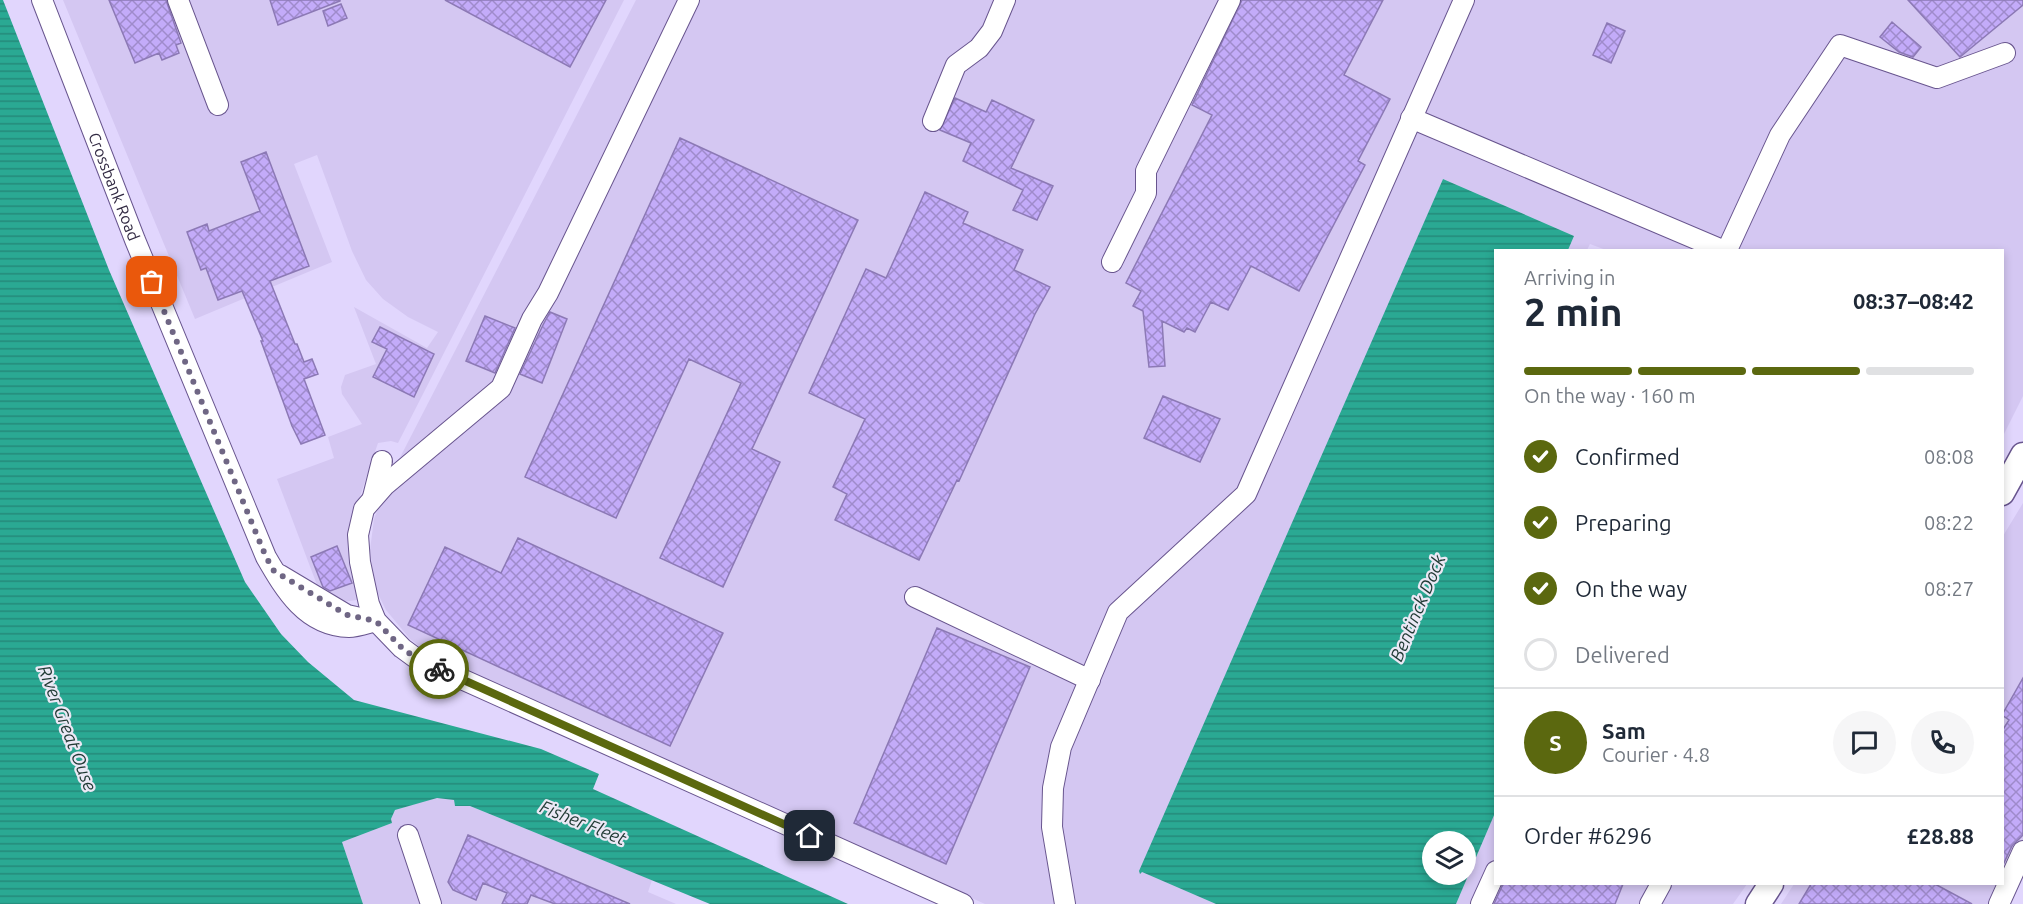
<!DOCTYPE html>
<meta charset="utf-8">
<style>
body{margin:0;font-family:Ubuntu,sans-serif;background:#f6f6f7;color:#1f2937;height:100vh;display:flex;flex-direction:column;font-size:22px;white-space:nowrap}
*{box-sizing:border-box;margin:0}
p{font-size:20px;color:#747a83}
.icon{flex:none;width:33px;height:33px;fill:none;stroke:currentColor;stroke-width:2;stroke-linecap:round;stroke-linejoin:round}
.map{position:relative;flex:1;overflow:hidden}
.details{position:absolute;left:1494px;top:249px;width:510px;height:636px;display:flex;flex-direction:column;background:#fff;border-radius:0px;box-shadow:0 3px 9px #0003}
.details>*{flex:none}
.buttons{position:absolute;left:1422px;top:831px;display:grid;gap:12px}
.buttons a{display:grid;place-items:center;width:54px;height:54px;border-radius:50%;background:#fff;box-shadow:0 3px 9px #0003;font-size:30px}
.pin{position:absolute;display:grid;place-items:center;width:51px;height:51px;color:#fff;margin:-26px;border-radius:12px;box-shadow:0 3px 9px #0006}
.courier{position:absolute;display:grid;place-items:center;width:60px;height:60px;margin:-30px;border:4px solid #5b680f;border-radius:50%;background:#fff;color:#222;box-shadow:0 2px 8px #0007}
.summary em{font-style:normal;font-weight:600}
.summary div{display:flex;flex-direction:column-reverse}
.summary{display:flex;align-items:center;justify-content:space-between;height:102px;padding:0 30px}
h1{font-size:39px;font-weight:600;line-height:45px}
.bar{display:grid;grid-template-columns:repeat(4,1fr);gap:9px 6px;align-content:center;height:72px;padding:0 30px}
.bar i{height:8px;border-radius:4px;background:#e0e1e3}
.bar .active{background:#5b680f}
.bar p{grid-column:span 4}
.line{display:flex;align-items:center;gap:15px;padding:0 30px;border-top:2px solid #e0e1e3}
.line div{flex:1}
.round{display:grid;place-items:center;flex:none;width:63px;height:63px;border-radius:32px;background:#f6f6f7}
ol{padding:0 30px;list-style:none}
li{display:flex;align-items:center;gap:18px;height:66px}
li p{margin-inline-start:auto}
li .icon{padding:6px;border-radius:50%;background:#5b680f;color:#fff;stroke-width:4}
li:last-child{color:#747a83}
li i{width:33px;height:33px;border:3px solid #e0e1e3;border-radius:50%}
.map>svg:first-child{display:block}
.built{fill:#d4c7f2}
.water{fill:url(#water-rules);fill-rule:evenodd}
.building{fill:url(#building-cross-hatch);stroke:#8c79b5;stroke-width:1.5}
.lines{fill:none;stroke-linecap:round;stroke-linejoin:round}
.minor-casing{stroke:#68558e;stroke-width:22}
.major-casing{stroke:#68558e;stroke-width:27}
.minor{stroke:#fff;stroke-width:20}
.major{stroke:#fff;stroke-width:24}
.done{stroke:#6f6684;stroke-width:6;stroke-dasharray:0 10.8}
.route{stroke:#5b680f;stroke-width:8}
.labels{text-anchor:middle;stroke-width:4.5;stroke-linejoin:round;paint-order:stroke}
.street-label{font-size:16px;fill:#322a43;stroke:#ebe8f5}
.water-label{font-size:18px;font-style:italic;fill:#1f3933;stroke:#ebe8f5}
</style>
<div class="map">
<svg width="2023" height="904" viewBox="0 0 2023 904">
<defs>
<pattern id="water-rules" width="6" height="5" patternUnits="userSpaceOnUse" patternTransform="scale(1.5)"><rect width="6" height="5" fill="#2aa993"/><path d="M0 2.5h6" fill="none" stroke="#258a7a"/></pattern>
<pattern id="building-cross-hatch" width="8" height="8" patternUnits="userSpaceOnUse" patternTransform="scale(1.5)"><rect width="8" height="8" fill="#c3abf9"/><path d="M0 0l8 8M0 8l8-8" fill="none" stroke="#9f8bcb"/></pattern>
</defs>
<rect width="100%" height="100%" fill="#e1d6fd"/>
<path class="built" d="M63,0H624L398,443L391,441L378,443L354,514L352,563L357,600L342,602L320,593L277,479L334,458L328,437L362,424L342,394L341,387L345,375L376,364L354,307L427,348L438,332L408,317L383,299L366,280L352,251L317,155L294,164L332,262L195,319Z
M636,0H2023V396L2003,436L2002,250H1606L1590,244L1587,250H1568L1574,236L1443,179L1142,872L1216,904H985L429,654L410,639L386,610L375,588L370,550L374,519L392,473Z
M2023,503V867L2005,904H1781L1794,884H2002L2003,536Z
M437,797L454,800L455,805L470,806L652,880L648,892L676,904H363L342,842L392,823L391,819L395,810Z
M1495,813L1496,884H1747L1733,904H1456Z"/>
<path class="water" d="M0,0H3L109,270L245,582L281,634L308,662L354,700L541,749L599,774L593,789L848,904H710L470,806H455L454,800L437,798L395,810L391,819L392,823L342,842L363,904H0Z
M1443,179L1574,236L1568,250H1496L1495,813L1456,904H1216L1142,872L1140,874L1139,871ZM1432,842H1466V874H1432Z"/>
<path class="building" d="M109,0H166L181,43L176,45L179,53L162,60L159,53L135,63Z
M270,0H340V1L278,25Z
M445,0H606L570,67Z
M1242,0H1383L1344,75L1390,99L1358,161L1365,165L1299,291L1251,266L1228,310L1211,302L1195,332L1187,328L1184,332L1162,321L1165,366L1149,367L1143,311L1133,306L1141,291L1126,283L1212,115L1192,105Z
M1908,0H2023V5L1960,57Z
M341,4L347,18L328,26L323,11Z
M1892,22L1921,47L1913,57L1899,52L1880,37Z
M1607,23L1625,31L1611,63L1593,55Z
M955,98L986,112L992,100L1034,120L1011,168L1053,186L1037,220L1013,210L1023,190L963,161L971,143L940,130Z
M680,138L858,220L752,449L780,462L723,587L660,558L741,383L689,359L616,518L525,477Z
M266,152L309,266L270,281L295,344H297L304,362L312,359L318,374L304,379L325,435L301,444L292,426L261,341H263L242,291L218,300L206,268L201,270L187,232L207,224L209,231L260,211L241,162Z
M925,192L968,212L963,223L1023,250L1014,270L1050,287L1035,314L959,481L957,480L919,560L835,520L847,494L833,487L865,419L809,393L866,269L886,278Z
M550,312L567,319L542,383L520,374L543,325Z
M485,316L515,328L495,373L466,361Z
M380,327L434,354L414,397L373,377L387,349L372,342Z
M1163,396L1220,419L1200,462L1144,438Z
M518,538L723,633L670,746L408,625L445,547L501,573Z
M337,546L352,583L330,591L323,587L311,557Z
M937,628L1030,667L946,864L854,823Z
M2023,678V835L2012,846L2002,867V731L2009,720L2002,715Z
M468,835L557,873L630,904H555L531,895L527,904H502L507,893L483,883L476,900L453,890L448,882Z
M1503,884H1623L1615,904H1494Z
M1811,884H1935L1972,904H1799Z"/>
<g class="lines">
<defs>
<g id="minor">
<path id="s1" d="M42,0L135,240L266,557C285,590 306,626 349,627C357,627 368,623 376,621"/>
<path d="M178,0L218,105"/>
<path d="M689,0L548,293L532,319L501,388L385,485L364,509L358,535L360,562L369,604L376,621L402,648L417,659L963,904"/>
<path d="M1411,118L1722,250"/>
<path d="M933,121L956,65L979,48L992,31L1005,0"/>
<path d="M1727,250L1780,135L1840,45L1937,78L2005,53"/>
<path d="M1112,262L1146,193V171L1230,0"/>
<path d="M373,497L382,461"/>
<path d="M280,575L347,615L365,619"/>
<path d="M915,597L1090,680"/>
<path d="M408,835L431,904"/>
<path d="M1065,904L1052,827L1053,788L1061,747L1118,612L1246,494L1464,0"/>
<path d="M1481,904L1496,871"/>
<path d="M1650,904L1661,884"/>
<path d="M1999,904L2023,851"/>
</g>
<path id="major" d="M2002,493L2023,455
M1758,904L1771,884"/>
</defs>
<use href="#minor" class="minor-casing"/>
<use href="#major" class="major-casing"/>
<use href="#minor" class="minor"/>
<use href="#major" class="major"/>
</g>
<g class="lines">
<path class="done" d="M152,282L266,557L274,571L347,615L376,621L402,648L417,659L439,669"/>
<path class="route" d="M439,669L810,836"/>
</g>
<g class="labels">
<g class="street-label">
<text dy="6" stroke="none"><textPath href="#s1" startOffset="200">Crossbank Road</textPath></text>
</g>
<g class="water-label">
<text transform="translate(1418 608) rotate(-67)" y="6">Bentinck Dock</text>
<text transform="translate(67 728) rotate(69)" y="6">River Great Ouse</text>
<text transform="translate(583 823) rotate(22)" y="6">Fisher Fleet</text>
</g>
</g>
</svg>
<div class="buttons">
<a><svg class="icon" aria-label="layers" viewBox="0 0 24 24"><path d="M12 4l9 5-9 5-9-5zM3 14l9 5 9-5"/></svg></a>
</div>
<div class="pin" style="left:152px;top:282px;background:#ea580c"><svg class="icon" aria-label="bag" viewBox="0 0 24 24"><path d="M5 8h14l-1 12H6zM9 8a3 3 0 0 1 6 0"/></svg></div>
<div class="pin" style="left:810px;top:836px;background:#1f2937"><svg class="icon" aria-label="home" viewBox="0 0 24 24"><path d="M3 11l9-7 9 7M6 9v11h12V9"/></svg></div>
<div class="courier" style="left:439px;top:669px"><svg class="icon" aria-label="bike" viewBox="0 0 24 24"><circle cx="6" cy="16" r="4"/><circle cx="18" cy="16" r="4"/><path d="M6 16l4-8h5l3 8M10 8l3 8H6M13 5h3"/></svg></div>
<section class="details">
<div class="summary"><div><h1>2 min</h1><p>Arriving in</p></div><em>08:37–08:42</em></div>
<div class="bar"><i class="active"></i><i class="active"></i><i class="active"></i><i></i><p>On the way · 160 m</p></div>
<ol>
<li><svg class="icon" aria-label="check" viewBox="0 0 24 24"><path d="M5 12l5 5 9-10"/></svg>Confirmed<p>08:08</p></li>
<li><svg class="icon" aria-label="check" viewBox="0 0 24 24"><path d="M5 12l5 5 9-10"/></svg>Preparing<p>08:22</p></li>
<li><svg class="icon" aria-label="check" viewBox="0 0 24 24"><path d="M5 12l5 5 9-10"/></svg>On the way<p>08:27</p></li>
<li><i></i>Delivered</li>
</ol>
<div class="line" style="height:108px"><b class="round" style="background:#5b680f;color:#fff">S</b><div><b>Sam</b><p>Courier · 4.8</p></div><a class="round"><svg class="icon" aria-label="chat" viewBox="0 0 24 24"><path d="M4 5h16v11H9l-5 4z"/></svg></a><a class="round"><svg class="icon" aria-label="phone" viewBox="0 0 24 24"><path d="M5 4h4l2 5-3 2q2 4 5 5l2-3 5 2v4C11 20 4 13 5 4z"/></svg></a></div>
<div class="line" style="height:78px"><div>Order #6296</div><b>£28.88</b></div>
</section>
</div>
